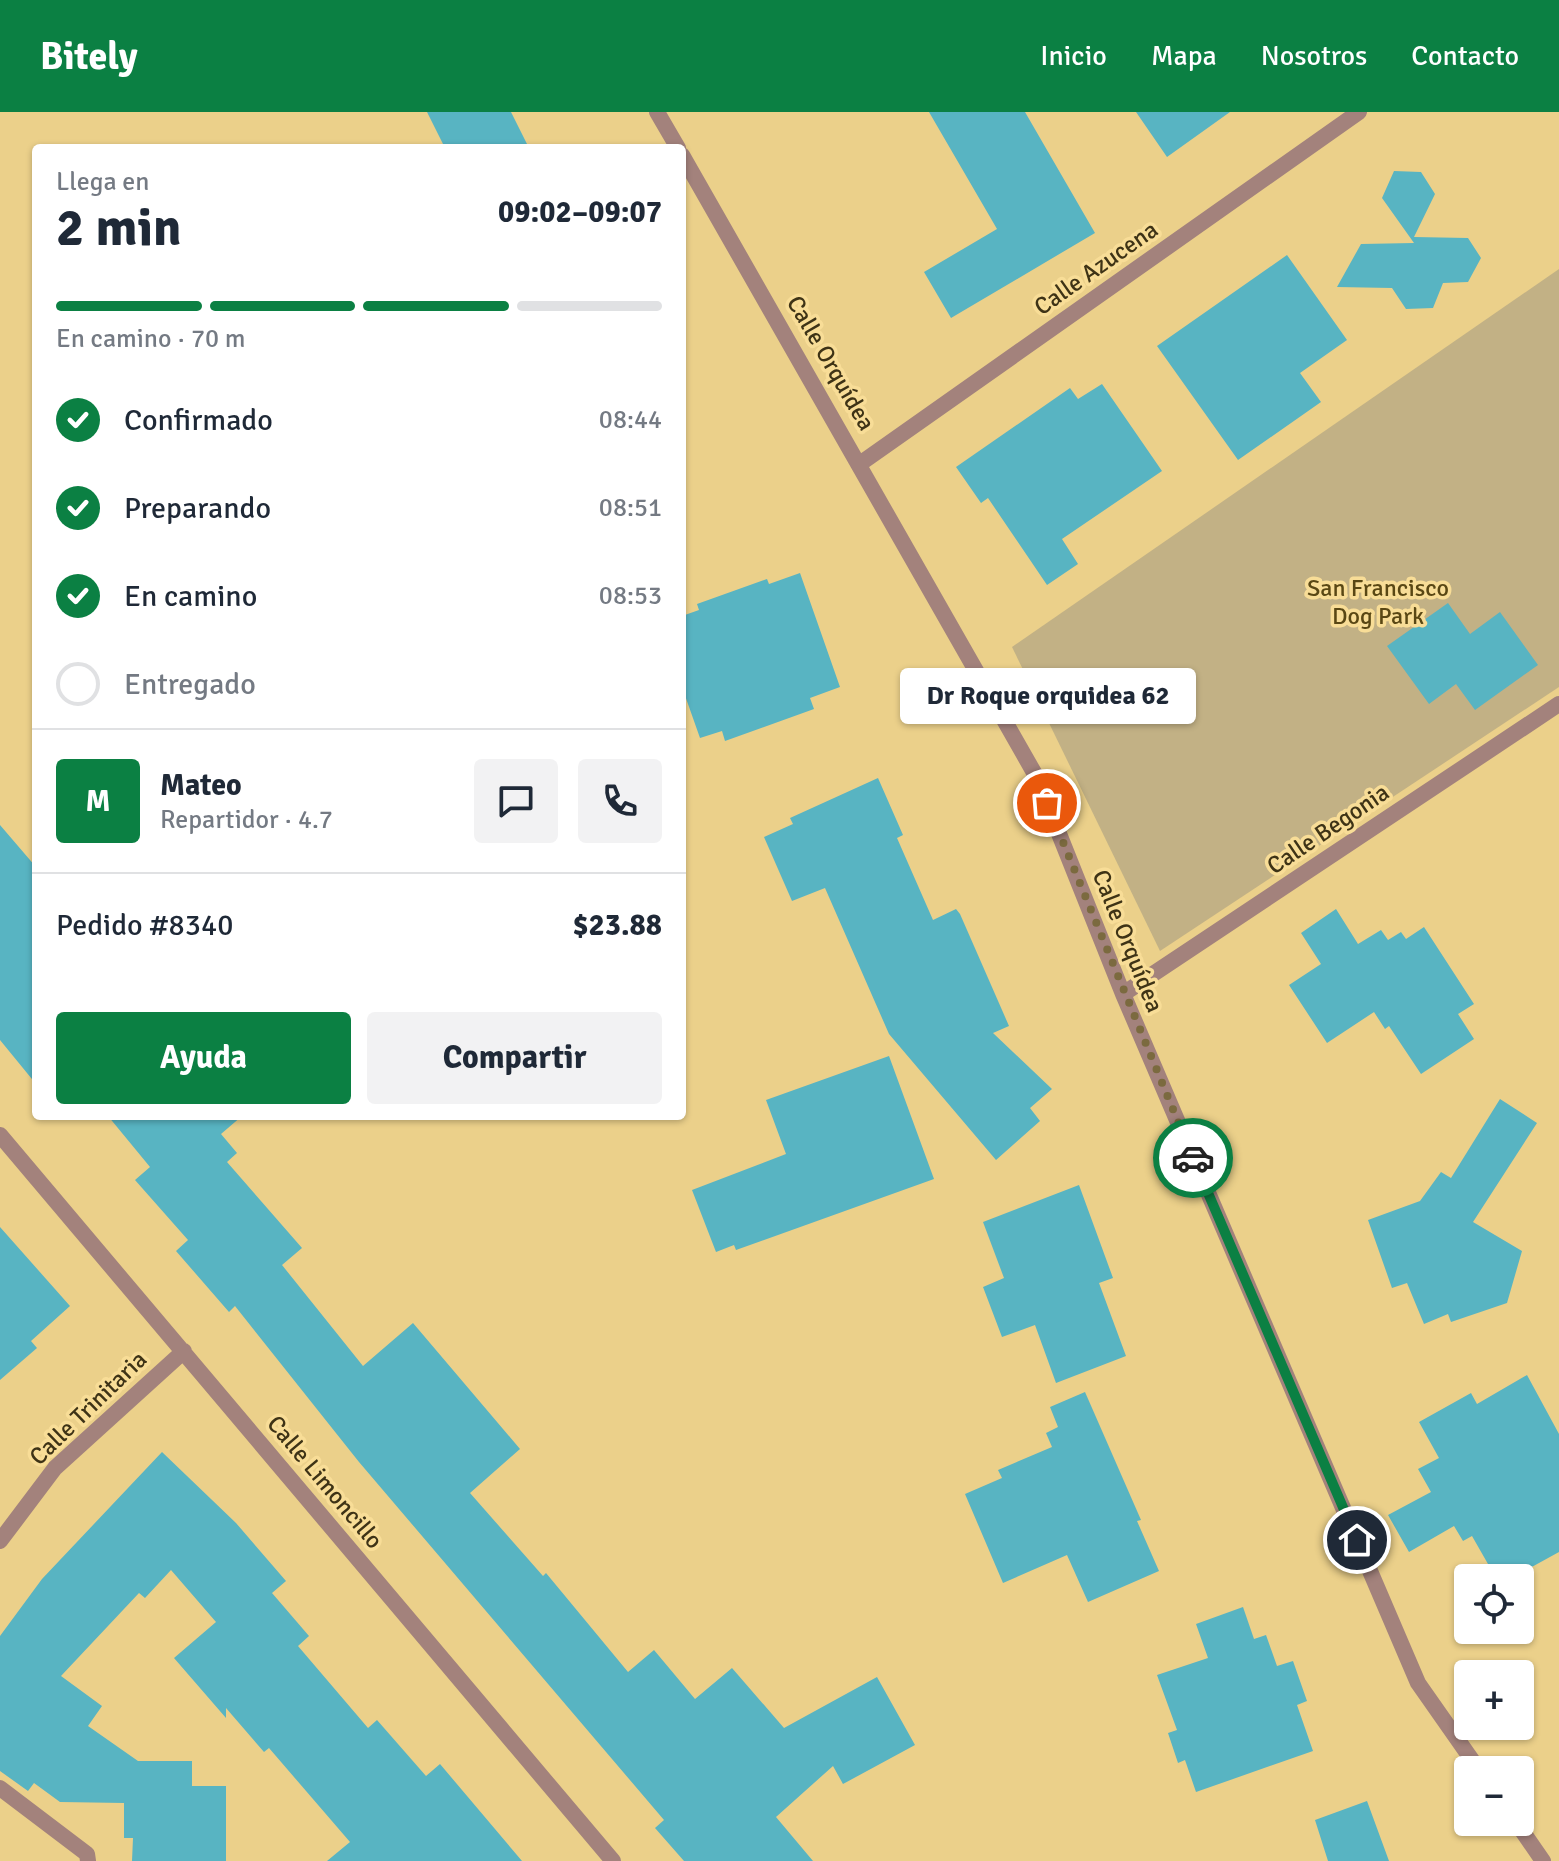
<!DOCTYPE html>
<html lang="es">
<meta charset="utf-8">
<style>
body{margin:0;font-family:Signika,sans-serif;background:#f2f2f3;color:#1f2937;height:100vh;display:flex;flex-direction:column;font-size:30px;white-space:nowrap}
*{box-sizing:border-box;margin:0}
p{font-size:26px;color:#747a83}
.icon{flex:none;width:44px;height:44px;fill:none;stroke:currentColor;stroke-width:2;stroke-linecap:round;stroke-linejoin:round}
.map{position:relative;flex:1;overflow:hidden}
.sheet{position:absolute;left:32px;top:32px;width:654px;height:976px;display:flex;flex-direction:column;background:#fff;border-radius:8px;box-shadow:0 2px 6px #0004}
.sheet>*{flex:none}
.controls{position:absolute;left:1454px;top:1452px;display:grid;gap:16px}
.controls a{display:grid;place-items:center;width:80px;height:80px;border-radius:8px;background:#fff;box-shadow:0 2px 6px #0004;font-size:40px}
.pin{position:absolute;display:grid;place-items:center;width:68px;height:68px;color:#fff;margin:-34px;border:4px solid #fff;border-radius:50%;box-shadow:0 2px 8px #0007}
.courier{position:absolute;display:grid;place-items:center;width:80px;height:80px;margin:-40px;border:6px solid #0b8043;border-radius:50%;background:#fff;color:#222;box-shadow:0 2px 10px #0007}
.bubble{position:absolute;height:56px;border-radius:8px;background:#fff;box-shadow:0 2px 6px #0004;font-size:26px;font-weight:800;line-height:56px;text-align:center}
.summary em{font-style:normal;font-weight:800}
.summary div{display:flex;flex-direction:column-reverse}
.summary{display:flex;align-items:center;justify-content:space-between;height:136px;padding:0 24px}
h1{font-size:52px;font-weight:800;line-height:60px}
.bar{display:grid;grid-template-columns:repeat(4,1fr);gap:12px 8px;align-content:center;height:96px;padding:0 24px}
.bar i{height:10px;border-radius:6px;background:#e0e1e3}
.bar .active{background:#0b8043}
.bar p{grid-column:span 4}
.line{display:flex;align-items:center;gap:20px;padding:0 24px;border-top:2px solid #e0e1e3}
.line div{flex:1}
.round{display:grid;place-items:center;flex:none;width:84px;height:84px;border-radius:8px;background:#f2f2f3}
ol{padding:0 24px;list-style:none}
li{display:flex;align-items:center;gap:24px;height:88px}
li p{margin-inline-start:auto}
li .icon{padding:8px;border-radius:50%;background:#0b8043;color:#fff;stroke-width:4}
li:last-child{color:#747a83}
li i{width:44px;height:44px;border:4px solid #e0e1e3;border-radius:50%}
.button{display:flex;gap:16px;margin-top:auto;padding:16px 24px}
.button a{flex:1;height:92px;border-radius:8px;background:#0b8043;color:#fff;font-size:32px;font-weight:800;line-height:92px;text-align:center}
.button a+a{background:#f2f2f3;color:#1f2937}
header{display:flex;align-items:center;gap:48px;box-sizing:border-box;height:112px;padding:0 40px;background:#0b8043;color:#fff}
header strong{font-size:38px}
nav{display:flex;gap:44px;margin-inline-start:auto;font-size:28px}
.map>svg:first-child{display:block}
.green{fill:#c2b185}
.building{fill:#58b4c2}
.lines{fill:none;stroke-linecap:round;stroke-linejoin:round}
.minor{stroke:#a3827c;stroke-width:16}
.done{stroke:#7b6a3f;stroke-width:8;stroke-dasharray:0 14.4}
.route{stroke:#0b8043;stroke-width:10}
.labels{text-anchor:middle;stroke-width:7;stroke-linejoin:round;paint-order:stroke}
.street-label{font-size:24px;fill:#3e3316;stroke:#f8dd97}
.park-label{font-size:24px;fill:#594714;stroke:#f8dd97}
</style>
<header>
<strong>Bitely</strong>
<nav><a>Inicio</a><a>Mapa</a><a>Nosotros</a><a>Contacto</a></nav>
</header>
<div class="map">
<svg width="1559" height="1749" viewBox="0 0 1559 1749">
<rect width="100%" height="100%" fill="#ebd08a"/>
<path class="green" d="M1559,157V575L1160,839L1012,535Z"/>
<path class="building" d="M427,0H511L529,36H445Z
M929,0H1025L1095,121L951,206L924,160L997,117Z
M1136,0H1230L1167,45Z
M1394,59L1421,60L1435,82L1414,125L1468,126L1481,146L1468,170L1443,171L1433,196L1406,197L1392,176L1337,175L1361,132L1414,131L1382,86Z
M1287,143L1347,228L1300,261L1321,290L1238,348L1157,234Z
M1102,272L1162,359L1062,427L1078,452L1047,473L988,386L981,391L956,355L1070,276L1078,287Z
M800,461L840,575L810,586L814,597L725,629L722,619L700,626L682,575V504L699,498L697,492L767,467L769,472Z
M1448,491L1470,522L1500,500L1538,553L1475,598L1456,572L1429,592L1387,534Z
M878,666L903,723L897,726L933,808L956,797L960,802L1009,914L993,921L1052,977L1030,996L1040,1009L996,1048L889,922L825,776L792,789L764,725L793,712L790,706Z
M0,713L36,755V972L0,928Z
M1336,797L1358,832L1381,818L1388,828L1401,820L1406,827L1424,815L1474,892L1458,902L1474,927L1421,962L1389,914L1385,917L1374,900L1327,931L1289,873L1321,852L1301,821Z
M889,944L934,1067L736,1138L734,1133L716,1140L692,1078L786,1042L766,988Z
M1500,987L1537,1011L1473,1110L1522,1139L1507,1191L1451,1210L1448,1202L1424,1212L1407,1171L1392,1176L1368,1108L1420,1089L1441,1060L1451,1066Z
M108,1004H242L221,1022L237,1041L227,1050L302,1136L282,1153L363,1254L413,1211L520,1337L470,1381L543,1464L546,1461L628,1560L654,1538L695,1587L732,1556L784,1616L877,1565L915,1633L843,1672L833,1654L776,1705L813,1749H684L655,1716L664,1708L359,1350L235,1194L229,1200L176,1139L188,1128L135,1068L150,1055Z
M1079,1073L1113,1166L1099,1171L1126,1244L1056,1271L1035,1213L1002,1225L983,1175L1004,1166L983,1110Z
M0,1115L70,1194L31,1229L37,1236L0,1268Z
M1527,1263L1559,1322V1440L1512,1466H1496L1472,1424L1463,1429L1454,1414L1409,1440L1388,1403L1431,1380L1418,1357L1439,1346L1419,1310L1471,1281L1477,1292Z
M1085,1280L1141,1408L1137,1409L1159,1459L1088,1490L1067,1443L1003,1471L965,1382L1002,1366L998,1358L1052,1335L1046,1321L1058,1315L1050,1295Z
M162,1340L236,1411L286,1469L272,1481L309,1524L298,1534L368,1616L377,1608L426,1664L440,1652L522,1749H327L350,1730L269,1636L264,1640L226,1596V1606L174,1546L216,1510L171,1458L145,1486L139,1481L61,1564L102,1594L88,1614L138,1649H192V1674H226V1749H132L133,1726H124V1691L60,1690L34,1671L28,1679L0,1659V1524L42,1467Z
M1243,1495L1254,1527L1266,1523L1277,1554L1293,1549L1307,1589L1297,1593L1313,1639L1196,1680L1185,1648L1178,1651L1168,1621L1177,1618L1157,1563L1208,1546L1196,1512Z
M1367,1689L1389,1749H1328L1315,1708Z"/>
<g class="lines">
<path class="minor" d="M657,0L678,36
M682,43L1036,664L1123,882L1418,1571L1479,1658
M861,351L1359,0
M1123,882L1559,592
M0,1023L613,1749
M0,1429L55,1356L184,1239
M0,1676L87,1742L88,1749
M1516,1710L1543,1749"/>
</g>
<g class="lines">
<path class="done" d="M1047,691L1193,1046"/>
<path class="route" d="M1193,1046L1357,1428"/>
</g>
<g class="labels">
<g class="street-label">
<text transform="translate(1096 156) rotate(-35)" y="8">Calle Azucena</text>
<text transform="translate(831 251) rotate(60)" y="8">Calle Orquídea</text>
<text transform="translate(1328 717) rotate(-34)" y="8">Calle Begonia</text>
<text transform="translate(1128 829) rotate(68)" y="8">Calle Orquídea</text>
<text transform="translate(88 1296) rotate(-44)" y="8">Calle Trinitaria</text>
<text transform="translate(325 1370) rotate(50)" y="8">Calle Limoncillo</text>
</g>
<g class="park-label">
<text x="1378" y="484">San Francisco<tspan x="1378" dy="28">Dog Park</tspan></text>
</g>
</g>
</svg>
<div class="controls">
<a><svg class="icon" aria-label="locate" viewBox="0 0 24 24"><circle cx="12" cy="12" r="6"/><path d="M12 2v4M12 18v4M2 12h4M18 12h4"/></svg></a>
<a>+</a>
<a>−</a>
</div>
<div class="pin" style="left:1047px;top:691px;background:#ea580c"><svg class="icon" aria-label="bag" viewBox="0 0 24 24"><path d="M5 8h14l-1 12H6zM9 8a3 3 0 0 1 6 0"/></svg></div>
<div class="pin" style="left:1357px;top:1428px;background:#1f2937"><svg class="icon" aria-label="home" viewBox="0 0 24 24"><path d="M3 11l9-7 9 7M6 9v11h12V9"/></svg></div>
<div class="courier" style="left:1193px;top:1046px"><svg class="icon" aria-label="car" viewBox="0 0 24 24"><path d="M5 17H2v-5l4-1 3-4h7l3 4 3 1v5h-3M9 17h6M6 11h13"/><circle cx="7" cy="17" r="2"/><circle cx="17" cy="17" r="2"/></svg></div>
<div class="bubble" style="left:900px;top:556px;width:296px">Dr Roque orquidea 62</div>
<section class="sheet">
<div class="summary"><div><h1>2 min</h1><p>Llega en</p></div><em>09:02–09:07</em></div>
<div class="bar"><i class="active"></i><i class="active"></i><i class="active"></i><i></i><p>En camino · 70 m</p></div>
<ol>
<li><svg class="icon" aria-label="check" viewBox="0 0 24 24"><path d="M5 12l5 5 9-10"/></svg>Confirmado<p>08:44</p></li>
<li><svg class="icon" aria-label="check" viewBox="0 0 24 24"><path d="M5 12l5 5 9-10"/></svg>Preparando<p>08:51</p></li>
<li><svg class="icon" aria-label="check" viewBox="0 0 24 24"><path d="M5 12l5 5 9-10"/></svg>En camino<p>08:53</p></li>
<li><i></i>Entregado</li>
</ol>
<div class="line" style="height:144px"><b class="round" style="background:#0b8043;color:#fff">M</b><div><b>Mateo</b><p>Repartidor · 4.7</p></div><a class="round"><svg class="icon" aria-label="chat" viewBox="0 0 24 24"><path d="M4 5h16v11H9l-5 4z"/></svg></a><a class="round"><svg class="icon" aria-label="phone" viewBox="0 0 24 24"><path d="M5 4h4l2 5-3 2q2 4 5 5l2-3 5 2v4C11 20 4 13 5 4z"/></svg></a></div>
<div class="line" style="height:104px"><div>Pedido #8340</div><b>$23.88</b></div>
<div class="button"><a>Ayuda</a><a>Compartir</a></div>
</section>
</div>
